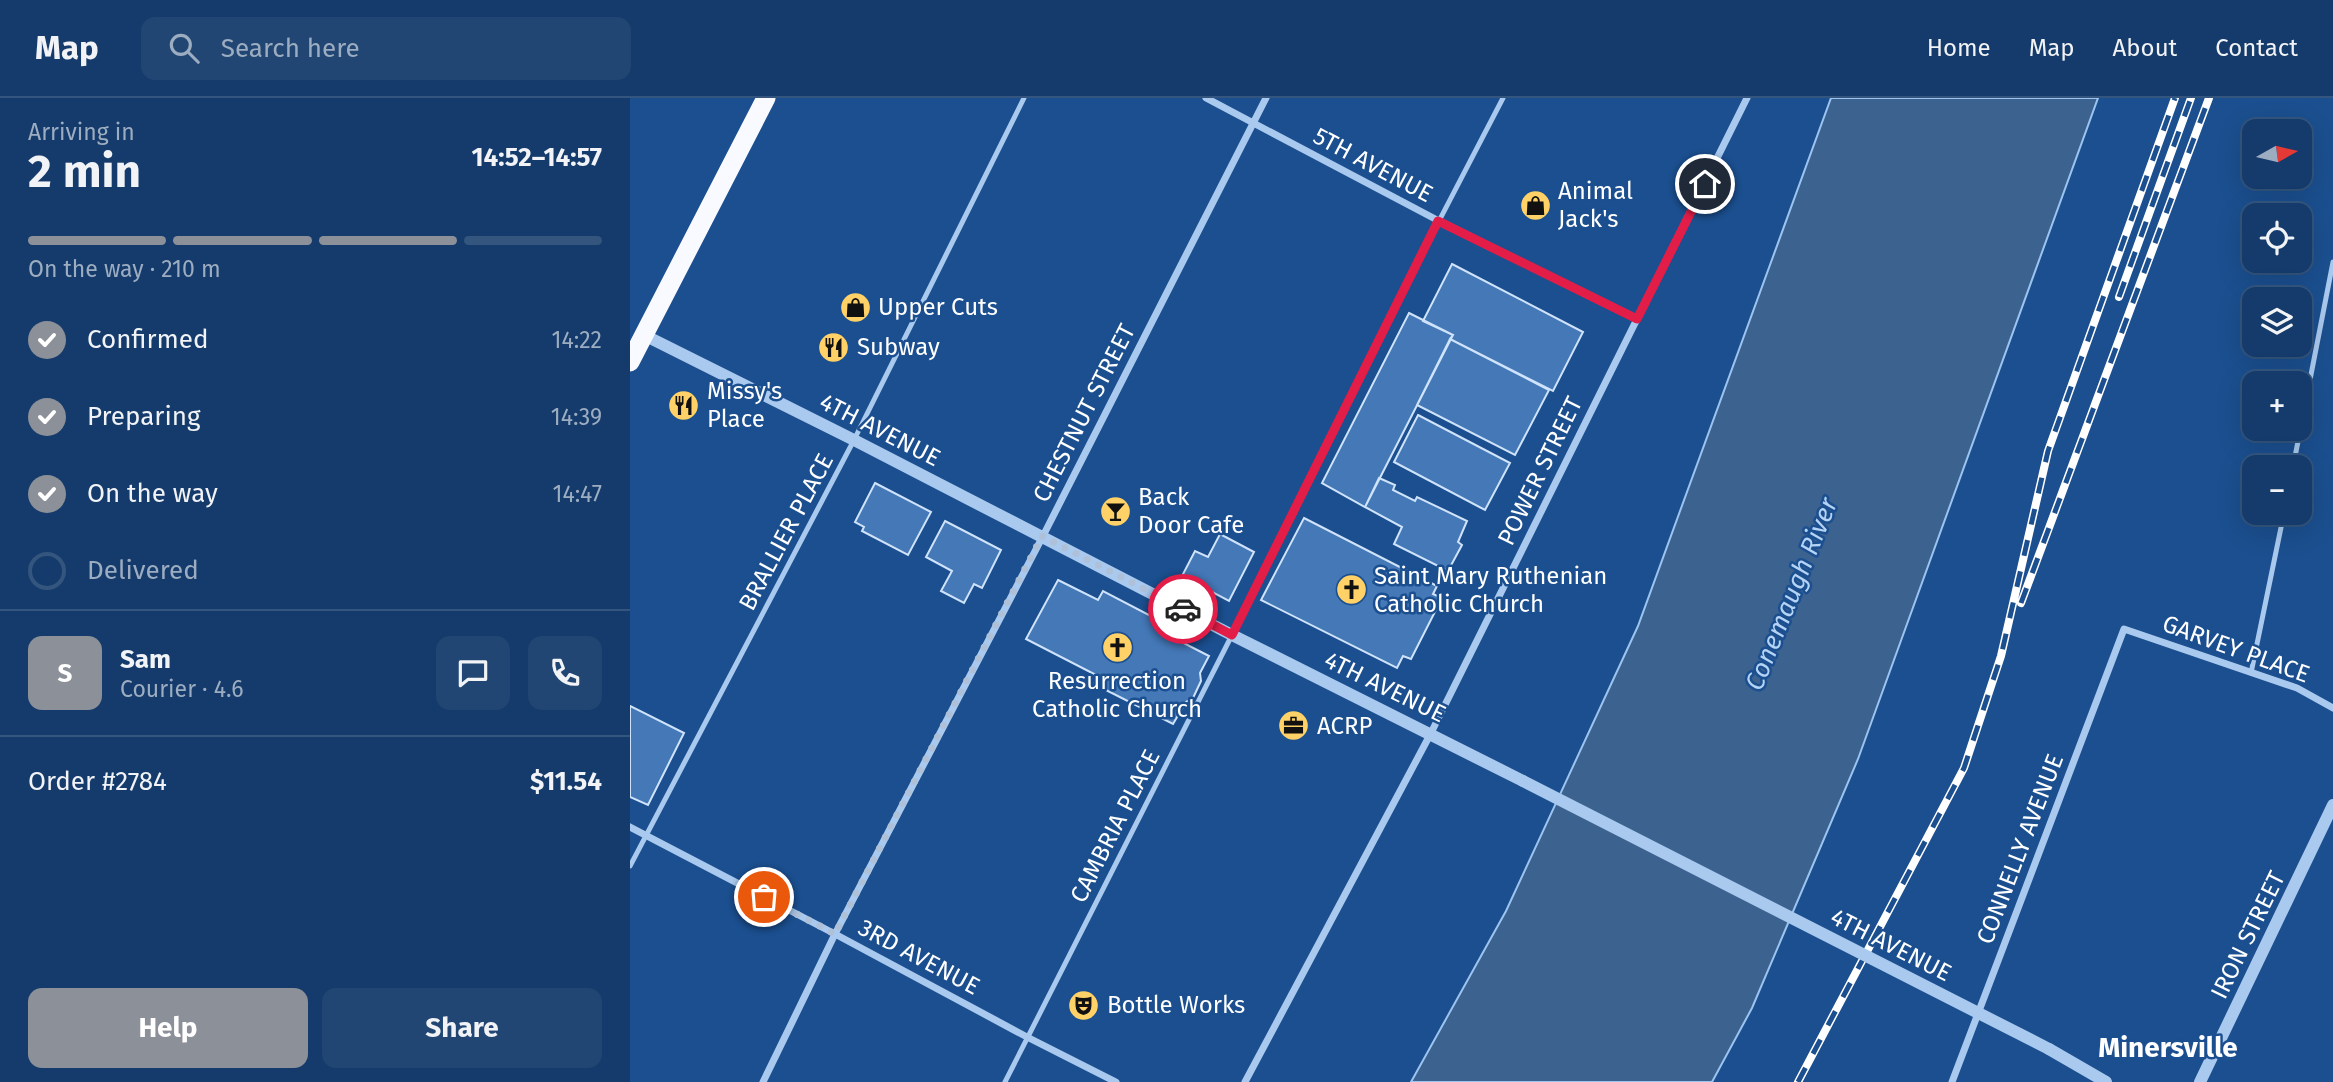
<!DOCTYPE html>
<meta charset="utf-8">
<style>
body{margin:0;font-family:"Fira Sans",sans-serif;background:#214673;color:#f1f3f6;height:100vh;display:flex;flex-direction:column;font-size:26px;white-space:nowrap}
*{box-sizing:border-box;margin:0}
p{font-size:23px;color:#9dadc1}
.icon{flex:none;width:38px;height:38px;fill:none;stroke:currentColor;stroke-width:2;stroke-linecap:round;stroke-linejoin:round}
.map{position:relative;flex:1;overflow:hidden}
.side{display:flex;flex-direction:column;background:#143b6b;width:630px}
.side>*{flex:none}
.needle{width:46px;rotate:82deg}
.fabs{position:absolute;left:1612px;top:21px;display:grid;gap:14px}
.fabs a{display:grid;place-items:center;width:70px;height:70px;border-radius:14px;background:#143b6b;box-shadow:0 7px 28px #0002,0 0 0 2px #33557e;font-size:35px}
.pin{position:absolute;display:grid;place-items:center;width:60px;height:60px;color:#fff;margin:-30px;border:4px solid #fff;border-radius:50%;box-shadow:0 2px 7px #0007}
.courier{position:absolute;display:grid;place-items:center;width:70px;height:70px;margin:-35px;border:5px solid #e11d48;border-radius:50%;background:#fff;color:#222;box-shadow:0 2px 9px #0007}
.overview em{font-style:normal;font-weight:700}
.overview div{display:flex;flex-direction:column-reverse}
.overview{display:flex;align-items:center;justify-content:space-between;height:119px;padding:0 28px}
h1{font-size:46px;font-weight:700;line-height:52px}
.bar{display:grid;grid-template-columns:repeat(4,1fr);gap:10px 7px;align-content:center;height:84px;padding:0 28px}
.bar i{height:9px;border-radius:5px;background:#33557e}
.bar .current{background:#8c9099}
.bar p{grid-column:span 4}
.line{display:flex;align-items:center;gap:18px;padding:0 28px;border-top:2px solid #33557e}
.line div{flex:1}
.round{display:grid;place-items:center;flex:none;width:74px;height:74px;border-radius:14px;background:#214673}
ol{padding:0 28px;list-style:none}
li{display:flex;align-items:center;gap:21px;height:77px}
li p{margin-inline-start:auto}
li .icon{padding:7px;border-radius:50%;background:#8c9099;color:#fff;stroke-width:4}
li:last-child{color:#9dadc1}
li i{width:38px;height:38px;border:4px solid #33557e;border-radius:50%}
.button{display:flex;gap:14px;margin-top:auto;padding:14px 28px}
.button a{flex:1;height:80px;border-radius:14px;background:#8c9099;color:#fff;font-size:28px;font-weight:700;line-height:80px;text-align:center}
.button a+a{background:#214673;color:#f1f3f6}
header{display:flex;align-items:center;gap:42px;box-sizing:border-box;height:98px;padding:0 35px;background:#143b6b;border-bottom:2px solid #33557e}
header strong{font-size:33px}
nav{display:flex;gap:38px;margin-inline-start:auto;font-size:24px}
.search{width:490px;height:63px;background:#214673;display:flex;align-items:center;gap:18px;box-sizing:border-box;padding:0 24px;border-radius:14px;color:#9dadc1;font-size:26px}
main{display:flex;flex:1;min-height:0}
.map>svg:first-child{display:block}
.water{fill:#3c6290;stroke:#9cc4f0;stroke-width:2}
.building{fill:#4478b7;stroke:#cfe3fa;stroke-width:2}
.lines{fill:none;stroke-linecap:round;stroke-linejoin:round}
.service{stroke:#a9c9ee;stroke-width:5}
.minor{stroke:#a9c9ee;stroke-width:7}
.tertiary{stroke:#a9c9ee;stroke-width:12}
.trunk{stroke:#f8faff;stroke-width:19}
.rail-casing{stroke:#fff;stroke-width:8}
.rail{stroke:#1b4f8f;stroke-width:5;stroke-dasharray:16;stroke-linecap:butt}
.tertiary-bridge{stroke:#a9c9ee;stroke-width:12}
.done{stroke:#afc1d8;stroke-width:7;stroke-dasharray:0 12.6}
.route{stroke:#e11d48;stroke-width:9}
.labels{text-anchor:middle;stroke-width:5;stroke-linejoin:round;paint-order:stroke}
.street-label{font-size:24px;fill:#fff;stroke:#1b4f8f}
.poi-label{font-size:24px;fill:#fff;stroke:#1b4f8f;text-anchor:start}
.water-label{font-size:26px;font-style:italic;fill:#b5d3f5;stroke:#1b4f8f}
.quarter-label{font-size:28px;font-weight:bold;fill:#fff;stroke:#1b4f8f}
</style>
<header>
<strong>Map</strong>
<div class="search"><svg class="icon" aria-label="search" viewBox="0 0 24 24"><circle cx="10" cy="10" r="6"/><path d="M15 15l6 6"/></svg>Search here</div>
<nav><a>Home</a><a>Map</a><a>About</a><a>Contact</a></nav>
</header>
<main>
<section class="side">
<div class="overview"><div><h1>2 min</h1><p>Arriving in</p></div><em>14:52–14:57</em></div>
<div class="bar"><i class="current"></i><i class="current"></i><i class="current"></i><i></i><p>On the way · 210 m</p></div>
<ol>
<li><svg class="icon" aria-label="check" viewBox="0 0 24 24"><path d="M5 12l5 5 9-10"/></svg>Confirmed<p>14:22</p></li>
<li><svg class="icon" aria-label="check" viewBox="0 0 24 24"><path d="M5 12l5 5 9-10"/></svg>Preparing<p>14:39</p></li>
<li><svg class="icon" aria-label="check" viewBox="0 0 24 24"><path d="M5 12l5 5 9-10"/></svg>On the way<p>14:47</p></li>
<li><i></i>Delivered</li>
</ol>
<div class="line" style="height:126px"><b class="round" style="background:#8c9099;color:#fff">S</b><div><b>Sam</b><p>Courier · 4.6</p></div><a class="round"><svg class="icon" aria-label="chat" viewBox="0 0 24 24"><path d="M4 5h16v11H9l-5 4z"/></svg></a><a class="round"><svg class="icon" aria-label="phone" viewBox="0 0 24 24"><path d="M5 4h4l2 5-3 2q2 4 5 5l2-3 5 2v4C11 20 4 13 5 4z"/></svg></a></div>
<div class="line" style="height:91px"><div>Order #2784</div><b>$11.54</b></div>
<div class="button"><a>Help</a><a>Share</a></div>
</section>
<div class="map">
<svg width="1703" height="984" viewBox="0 0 1703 984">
<rect width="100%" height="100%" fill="#1b4f8f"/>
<path class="water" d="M1201,0H1468L1228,661L1122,910L1082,984H781L876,813L1008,528Z"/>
<path class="building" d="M822,166L953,234L923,293L820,241L823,237L793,223Z
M779,215L823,237L735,409L692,385Z
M820,241L919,292L885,357L787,307Z
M788,317L880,365L855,412L764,364Z
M749,380L765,387L763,392L785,403L787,399L837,423L828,444L832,447L818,473L764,446L772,429L735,409Z
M245,385L301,414L278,457L232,433L234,429L225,424Z
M674,420L807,488L803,496L812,500L781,561L773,558L767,570L631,502Z
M315,423L371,452L352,490L344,486L334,505L311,493L322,473L296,459Z
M590,436L624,454L599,503L552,478L565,453L578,459Z
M428,482L468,502L473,493L540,528L536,536L579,558L570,575L571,583L563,600L556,604L543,626L464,586L468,578L396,541Z
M0,608L54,635L18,707L0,699Z"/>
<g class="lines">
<path class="service" d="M1663,369L1703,164
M1621,575L1654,415
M0,768L224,342L394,0
M375,984L602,537L809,123L873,0"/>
<path class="minor" d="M576,0L809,123L1007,221
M0,729L205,836L397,939L486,984
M133,984L205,836L413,438L636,0
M615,984L801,635L1117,0
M1322,984L1494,531L1667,590L1703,610"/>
<path class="tertiary" d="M14,237L224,342L602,537L893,683
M1419,951L1476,984
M1570,984L1703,707"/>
<path class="trunk" d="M0,264L136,0"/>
<defs>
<path id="rail" d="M1489,199L1561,0
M1391,505L1579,0
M1168,984L1334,670L1371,558L1418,353L1545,0"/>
</defs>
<use href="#rail" class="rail-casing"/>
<use href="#rail" class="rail"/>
<path class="tertiary-bridge" d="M893,683L1419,951"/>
</g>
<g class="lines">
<path class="done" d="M134,799L205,836L412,438L553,511"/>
<path class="route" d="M553,511L602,537L808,123L1007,221L1075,86"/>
</g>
<defs>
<symbol id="shop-disc" viewBox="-11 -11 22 22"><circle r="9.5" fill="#ffd166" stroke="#1b4f8f"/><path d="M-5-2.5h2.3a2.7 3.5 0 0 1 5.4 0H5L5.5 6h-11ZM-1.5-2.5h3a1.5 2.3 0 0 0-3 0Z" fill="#111"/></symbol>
<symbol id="restaurant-disc" viewBox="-11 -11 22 22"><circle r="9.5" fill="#ffd166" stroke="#1b4f8f"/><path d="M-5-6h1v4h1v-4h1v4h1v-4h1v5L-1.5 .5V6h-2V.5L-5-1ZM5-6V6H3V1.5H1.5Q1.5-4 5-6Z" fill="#111"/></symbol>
<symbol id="bar-disc" viewBox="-11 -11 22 22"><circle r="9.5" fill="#ffd166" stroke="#1b4f8f"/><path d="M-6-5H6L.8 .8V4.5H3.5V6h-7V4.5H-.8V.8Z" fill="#111"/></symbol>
<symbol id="church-disc" viewBox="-11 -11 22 22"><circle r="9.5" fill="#ffd166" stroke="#1b4f8f"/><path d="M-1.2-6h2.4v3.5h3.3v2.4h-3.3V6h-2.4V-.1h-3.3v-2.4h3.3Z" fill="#111"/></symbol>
<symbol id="office-disc" viewBox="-11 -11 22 22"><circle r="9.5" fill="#ffd166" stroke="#1b4f8f"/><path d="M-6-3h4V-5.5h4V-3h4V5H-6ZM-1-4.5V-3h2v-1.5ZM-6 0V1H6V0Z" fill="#111"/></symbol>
<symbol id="theatre-disc" viewBox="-11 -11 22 22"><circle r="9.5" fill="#ffd166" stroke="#1b4f8f"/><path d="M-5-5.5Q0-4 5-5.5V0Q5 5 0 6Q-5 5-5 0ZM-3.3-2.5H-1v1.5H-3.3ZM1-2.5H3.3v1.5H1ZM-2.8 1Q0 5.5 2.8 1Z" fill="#111"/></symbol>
</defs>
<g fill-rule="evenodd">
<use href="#shop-disc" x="888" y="90" width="35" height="35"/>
<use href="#shop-disc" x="208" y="192" width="35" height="35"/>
<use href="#restaurant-disc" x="186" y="232" width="35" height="35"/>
<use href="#restaurant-disc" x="36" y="290" width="35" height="35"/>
<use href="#bar-disc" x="468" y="396" width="35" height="35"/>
<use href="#church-disc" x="704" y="474" width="35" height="35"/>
<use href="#church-disc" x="470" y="532" width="35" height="35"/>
<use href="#office-disc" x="646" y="610" width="35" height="35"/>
<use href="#theatre-disc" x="436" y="890" width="35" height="35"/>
</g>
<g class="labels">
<g class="street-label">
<text transform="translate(743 67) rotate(28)" y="8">5TH AVENUE</text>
<text transform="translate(454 315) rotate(-63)" y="8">CHESTNUT STREET</text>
<text transform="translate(250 332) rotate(27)" y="8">4TH AVENUE</text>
<text transform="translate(910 373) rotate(-64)" y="8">POWER STREET</text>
<text transform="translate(156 434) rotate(-62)" y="8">BRALLIER PLACE</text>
<text transform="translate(1606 551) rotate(20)" y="8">GARVEY PLACE</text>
<text transform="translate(755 589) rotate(26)" y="8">4TH AVENUE</text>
<text transform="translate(485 728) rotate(-63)" y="8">CAMBRIA PLACE</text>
<text transform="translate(1390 751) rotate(-69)" y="8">CONNELLY AVENUE</text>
<text transform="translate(1618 837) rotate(-64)" y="8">IRON STREET</text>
<text transform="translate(1261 847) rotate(27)" y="8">4TH AVENUE</text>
<text transform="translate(289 859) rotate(28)" y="8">3RD AVENUE</text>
</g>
<g class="poi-label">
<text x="928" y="101">Animal<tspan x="928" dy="28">Jack's</tspan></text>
<text x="248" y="217">Upper Cuts</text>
<text x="227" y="257">Subway</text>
<text x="77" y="301">Missy's<tspan x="77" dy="28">Place</tspan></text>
<text x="508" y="407">Back<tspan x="508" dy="28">Door Cafe</tspan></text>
<text x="744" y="486">Saint Mary Ruthenian<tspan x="744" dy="28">Catholic Church</tspan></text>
<text x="487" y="591" text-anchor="middle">Resurrection<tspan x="487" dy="28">Catholic Church</tspan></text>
<text x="687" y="636">ACRP</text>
<text x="477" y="915">Bottle Works</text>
</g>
<g class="water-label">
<text transform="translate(1161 496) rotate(-68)" y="9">Conemaugh River</text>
</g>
<g class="quarter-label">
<text x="1538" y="959">Minersville</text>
</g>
</g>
</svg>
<div class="fabs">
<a><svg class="needle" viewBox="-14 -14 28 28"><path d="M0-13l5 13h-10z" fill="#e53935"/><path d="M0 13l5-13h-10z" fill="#9dadc1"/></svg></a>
<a><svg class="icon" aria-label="locate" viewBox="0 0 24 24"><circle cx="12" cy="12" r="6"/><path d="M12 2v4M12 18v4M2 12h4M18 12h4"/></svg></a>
<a><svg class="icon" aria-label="layers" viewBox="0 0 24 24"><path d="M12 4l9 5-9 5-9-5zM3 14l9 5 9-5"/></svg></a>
<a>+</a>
<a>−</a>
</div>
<div class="pin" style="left:134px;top:799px;background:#ea580c"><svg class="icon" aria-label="bag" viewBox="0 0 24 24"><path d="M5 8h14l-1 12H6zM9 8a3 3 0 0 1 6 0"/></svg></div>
<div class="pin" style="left:1075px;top:86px;background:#1f2937"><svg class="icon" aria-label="home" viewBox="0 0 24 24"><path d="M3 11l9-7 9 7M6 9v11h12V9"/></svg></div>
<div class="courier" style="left:553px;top:511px"><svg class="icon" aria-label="car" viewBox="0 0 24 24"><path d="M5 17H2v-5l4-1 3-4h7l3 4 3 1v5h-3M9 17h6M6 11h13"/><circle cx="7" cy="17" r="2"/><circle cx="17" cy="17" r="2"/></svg></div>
</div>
</main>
